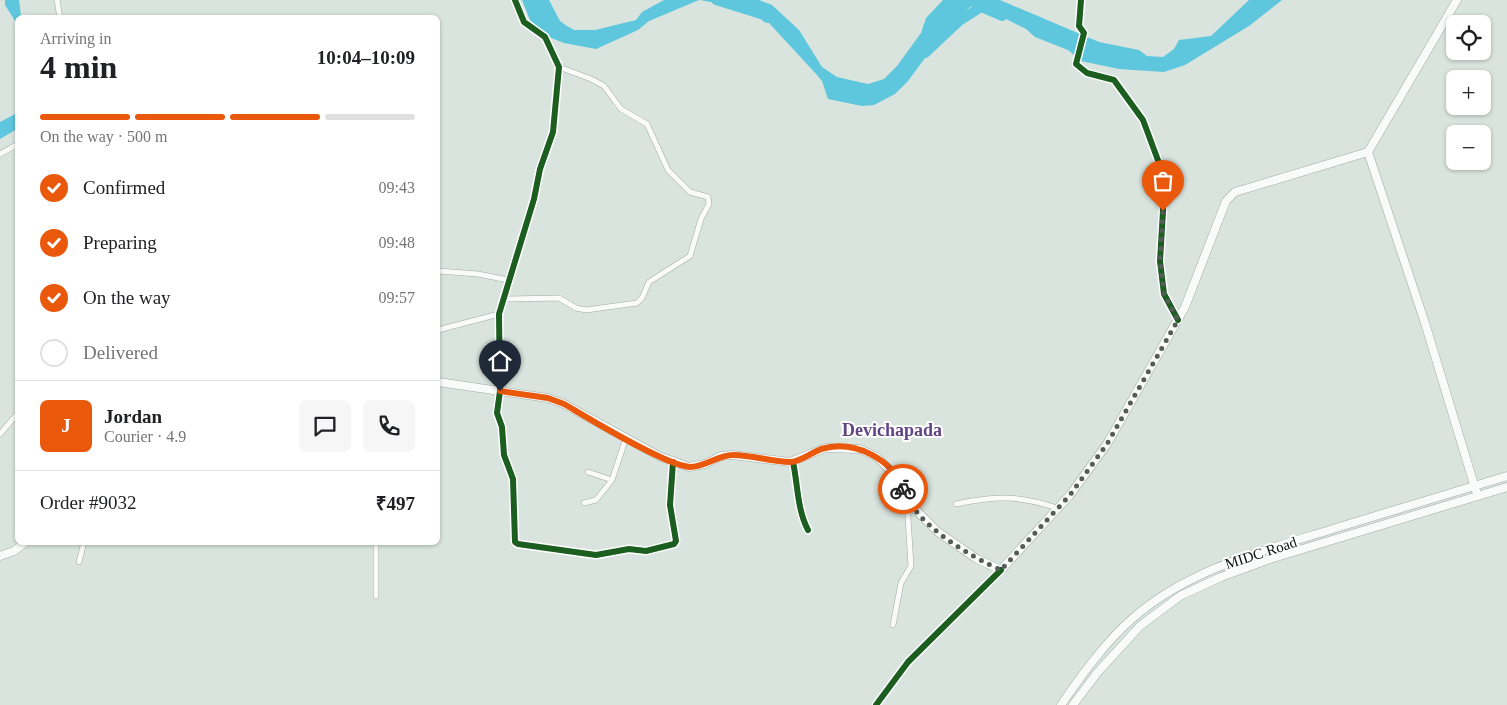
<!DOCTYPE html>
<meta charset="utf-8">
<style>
body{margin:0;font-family:"Times New Roman",serif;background:#f6f6f6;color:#202124;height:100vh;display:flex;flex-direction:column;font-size:19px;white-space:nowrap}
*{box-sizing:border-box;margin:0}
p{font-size:16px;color:#757577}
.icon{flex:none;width:28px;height:28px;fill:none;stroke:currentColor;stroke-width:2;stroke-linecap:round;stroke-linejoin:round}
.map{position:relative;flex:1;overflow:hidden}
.details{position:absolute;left:15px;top:15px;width:425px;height:530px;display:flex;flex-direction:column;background:#fff;border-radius:8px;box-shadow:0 1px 4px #0004}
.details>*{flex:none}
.fabs{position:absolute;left:1446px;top:15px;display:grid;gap:10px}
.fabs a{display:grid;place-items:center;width:45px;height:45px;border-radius:8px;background:#fff;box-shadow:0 1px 4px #0004;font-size:25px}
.pin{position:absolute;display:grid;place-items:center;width:42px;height:42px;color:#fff;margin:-51px -21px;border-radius:50% 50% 50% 0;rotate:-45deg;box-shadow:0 0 5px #0007}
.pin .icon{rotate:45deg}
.courier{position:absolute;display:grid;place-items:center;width:50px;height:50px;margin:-25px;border:4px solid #ea580c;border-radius:50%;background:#fff;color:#222;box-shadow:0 1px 6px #0007}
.summary em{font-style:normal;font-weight:800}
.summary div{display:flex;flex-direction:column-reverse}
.summary{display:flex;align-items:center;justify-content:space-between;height:85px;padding:0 25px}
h1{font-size:32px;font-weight:800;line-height:38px}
.bar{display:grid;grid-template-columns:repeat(4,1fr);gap:8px 5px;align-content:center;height:60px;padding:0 25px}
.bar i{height:6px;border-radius:4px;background:#e0e0e0}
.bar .on{background:#ea580c}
.bar p{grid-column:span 4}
.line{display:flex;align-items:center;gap:12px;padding:0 25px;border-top:1px solid #e0e0e0}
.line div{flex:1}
.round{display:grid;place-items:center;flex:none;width:52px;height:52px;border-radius:8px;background:#f6f6f6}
ol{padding:0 25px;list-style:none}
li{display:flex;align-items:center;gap:15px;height:55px}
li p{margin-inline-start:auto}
li .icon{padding:5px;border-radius:50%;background:#ea580c;color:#fff;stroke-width:4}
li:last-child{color:#757577}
li i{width:28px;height:28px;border:2px solid #e0e0e0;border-radius:50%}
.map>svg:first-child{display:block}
.water{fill:#5ec7de}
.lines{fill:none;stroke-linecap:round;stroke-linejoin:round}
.river{stroke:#5ec7de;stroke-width:10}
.minor-casing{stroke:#a2aaa5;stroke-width:6}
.tertiary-casing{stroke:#a2aaa5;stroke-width:8}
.secondary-casing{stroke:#a2aaa5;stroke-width:9}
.minor{stroke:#f9fbfa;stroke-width:5}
.tertiary{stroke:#f9fbfa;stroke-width:7}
.secondary{stroke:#f9fbfa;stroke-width:8}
.cycleway-casing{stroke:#fff;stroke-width:9}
.cycleway{stroke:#1b5e20;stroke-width:6}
.done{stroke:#545c57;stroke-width:5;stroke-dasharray:0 9}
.route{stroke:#ea580c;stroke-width:6}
.labels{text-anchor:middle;stroke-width:4;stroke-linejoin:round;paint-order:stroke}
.street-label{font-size:15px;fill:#0c120f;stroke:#fff}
.quarter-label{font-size:18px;font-weight:bold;fill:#614582;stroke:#fff}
</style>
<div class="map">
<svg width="1507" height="705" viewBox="0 0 1507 705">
<rect width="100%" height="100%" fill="#d9e4de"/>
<path class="water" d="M5,0H19L21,16L25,17L18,18L17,24L5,5Z
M522,0H549L560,21L567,26L574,30H595L636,20L642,12L664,0H699L649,21L638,30L596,49L564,43L546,36L530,20Z
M700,0H759L772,5L799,30L822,67L837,77L868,84L884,79L897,66L921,33L926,18L943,0H1000L1099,42L1139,50L1147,56L1163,57L1174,49L1179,40L1211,36L1249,0H1282L1249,26L1185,65L1164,72L1119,69L1081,61L1068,50L1035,37L1026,29L994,13L981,4L970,7L959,17L936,43L908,81L895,94L874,105L862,106L828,99L822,81L817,75L769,23L753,10Z
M17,113V129L0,139V122Z"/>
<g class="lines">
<path class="river" d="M716,0L764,15L767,18
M925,53L959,21L981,7L1002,16"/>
<defs>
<path id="minor" d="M57,0L60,18
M515,0L524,22L545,37L559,67L553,132L540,169L534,199L499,314L500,391L497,413L502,427L504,455L513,479L515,542L518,544L596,555L629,549L646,551L674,544L676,541L670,505L673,462
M1081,0L1079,26L1084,33L1076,64L1087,73L1114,80L1143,120L1162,171L1163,211L1160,261L1164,294L1178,320
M0,154L18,144
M438,271L478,274L508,280
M503,299L559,298L576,308L586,310L637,303L642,298L649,282L690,256L701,219L709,204L708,197L690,192L668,170L647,124L621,109L604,86L591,79L559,67
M438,330L499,314
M0,434L18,413
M793,462C798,485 797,509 808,530
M588,472L612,480
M584,503L596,500L612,480L626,438
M956,504C996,496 1019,495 1057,508
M79,562L84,542
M376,596V542
M893,625L901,583L911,566L907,502"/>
<path id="tertiary" d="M876,705L908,662L1001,570"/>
<path id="secondary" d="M1368,152L1425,323L1476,491
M438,382L548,398L564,404L659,456L689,467L705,464L721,456L732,455L790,462L825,448L860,449L877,457L892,472L902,486L907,501L938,532L977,559L1001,570L1070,495L1107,444L1185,307L1226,201L1235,192L1368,152L1457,0
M0,556L14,551L26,542
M1061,705C1081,676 1106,641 1133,618C1190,568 1266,550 1336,528C1393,511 1450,493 1507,476
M1073,705L1097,673L1140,626L1180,596L1221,577L1270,559L1507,487"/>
</defs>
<use href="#minor" class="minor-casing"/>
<use href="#tertiary" class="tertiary-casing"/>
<use href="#secondary" class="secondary-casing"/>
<use href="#minor" class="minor"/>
<use href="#tertiary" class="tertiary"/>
<use href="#secondary" class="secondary"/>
<defs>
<path id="cycleway" d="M515,0L524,22L545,37L559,67L553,132L540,169L534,199L499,314L500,391L497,413L502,427L504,455L513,479L515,542L518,544L596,555L629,549L646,551L674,544L676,541L670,505L673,462
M1081,0L1079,26L1084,33L1076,64L1087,73L1114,80L1143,120L1162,171L1163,211L1160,261L1164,294L1178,320
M793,462C798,485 797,509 808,530
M876,705L908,662L1001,570"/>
</defs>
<use href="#cycleway" class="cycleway-casing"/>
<use href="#cycleway" class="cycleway"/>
</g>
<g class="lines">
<path class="done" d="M903,489C915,524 969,556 1001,570L1070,495L1107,444L1178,320L1164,294L1160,261L1163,211"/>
<path class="route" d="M500,391L548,398L564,404C588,418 666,466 690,467C705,467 718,455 733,455C753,455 771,462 790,462C801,462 814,450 825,448C856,441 892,459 903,489"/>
</g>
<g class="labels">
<g class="street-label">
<text transform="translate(1261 553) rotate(-18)" y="5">MIDC Road</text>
</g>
<g class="quarter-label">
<text x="892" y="436">Devichapada</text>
</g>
</g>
</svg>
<div class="fabs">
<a><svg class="icon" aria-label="locate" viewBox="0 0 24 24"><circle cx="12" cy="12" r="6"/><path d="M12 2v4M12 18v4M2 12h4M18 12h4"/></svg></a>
<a>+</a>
<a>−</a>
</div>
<div class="pin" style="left:1163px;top:211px;background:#ea580c"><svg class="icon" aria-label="bag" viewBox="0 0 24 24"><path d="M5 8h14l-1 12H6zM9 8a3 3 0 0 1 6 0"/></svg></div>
<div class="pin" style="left:500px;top:391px;background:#1f2937"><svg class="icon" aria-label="home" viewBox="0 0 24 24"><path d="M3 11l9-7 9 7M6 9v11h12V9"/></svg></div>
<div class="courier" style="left:903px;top:489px"><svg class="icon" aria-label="bike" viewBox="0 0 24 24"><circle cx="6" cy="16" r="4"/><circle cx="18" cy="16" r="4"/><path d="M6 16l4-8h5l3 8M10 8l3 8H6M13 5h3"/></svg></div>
<section class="details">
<div class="summary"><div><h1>4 min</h1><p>Arriving in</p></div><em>10:04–10:09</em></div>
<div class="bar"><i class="on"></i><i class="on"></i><i class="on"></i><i></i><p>On the way · 500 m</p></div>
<ol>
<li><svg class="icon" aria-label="check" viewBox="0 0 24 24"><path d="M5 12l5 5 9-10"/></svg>Confirmed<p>09:43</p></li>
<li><svg class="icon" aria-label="check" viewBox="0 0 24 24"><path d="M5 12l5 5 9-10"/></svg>Preparing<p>09:48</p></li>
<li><svg class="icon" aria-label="check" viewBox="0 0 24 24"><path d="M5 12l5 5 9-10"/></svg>On the way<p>09:57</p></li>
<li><i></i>Delivered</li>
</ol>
<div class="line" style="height:90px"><b class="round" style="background:#ea580c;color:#fff">J</b><div><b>Jordan</b><p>Courier · 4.9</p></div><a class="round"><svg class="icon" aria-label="chat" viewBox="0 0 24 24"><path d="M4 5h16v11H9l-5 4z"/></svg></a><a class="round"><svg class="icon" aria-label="phone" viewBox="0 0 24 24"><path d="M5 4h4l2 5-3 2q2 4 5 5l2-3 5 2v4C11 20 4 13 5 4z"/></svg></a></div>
<div class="line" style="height:65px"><div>Order #9032</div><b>₹497</b></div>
</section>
</div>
